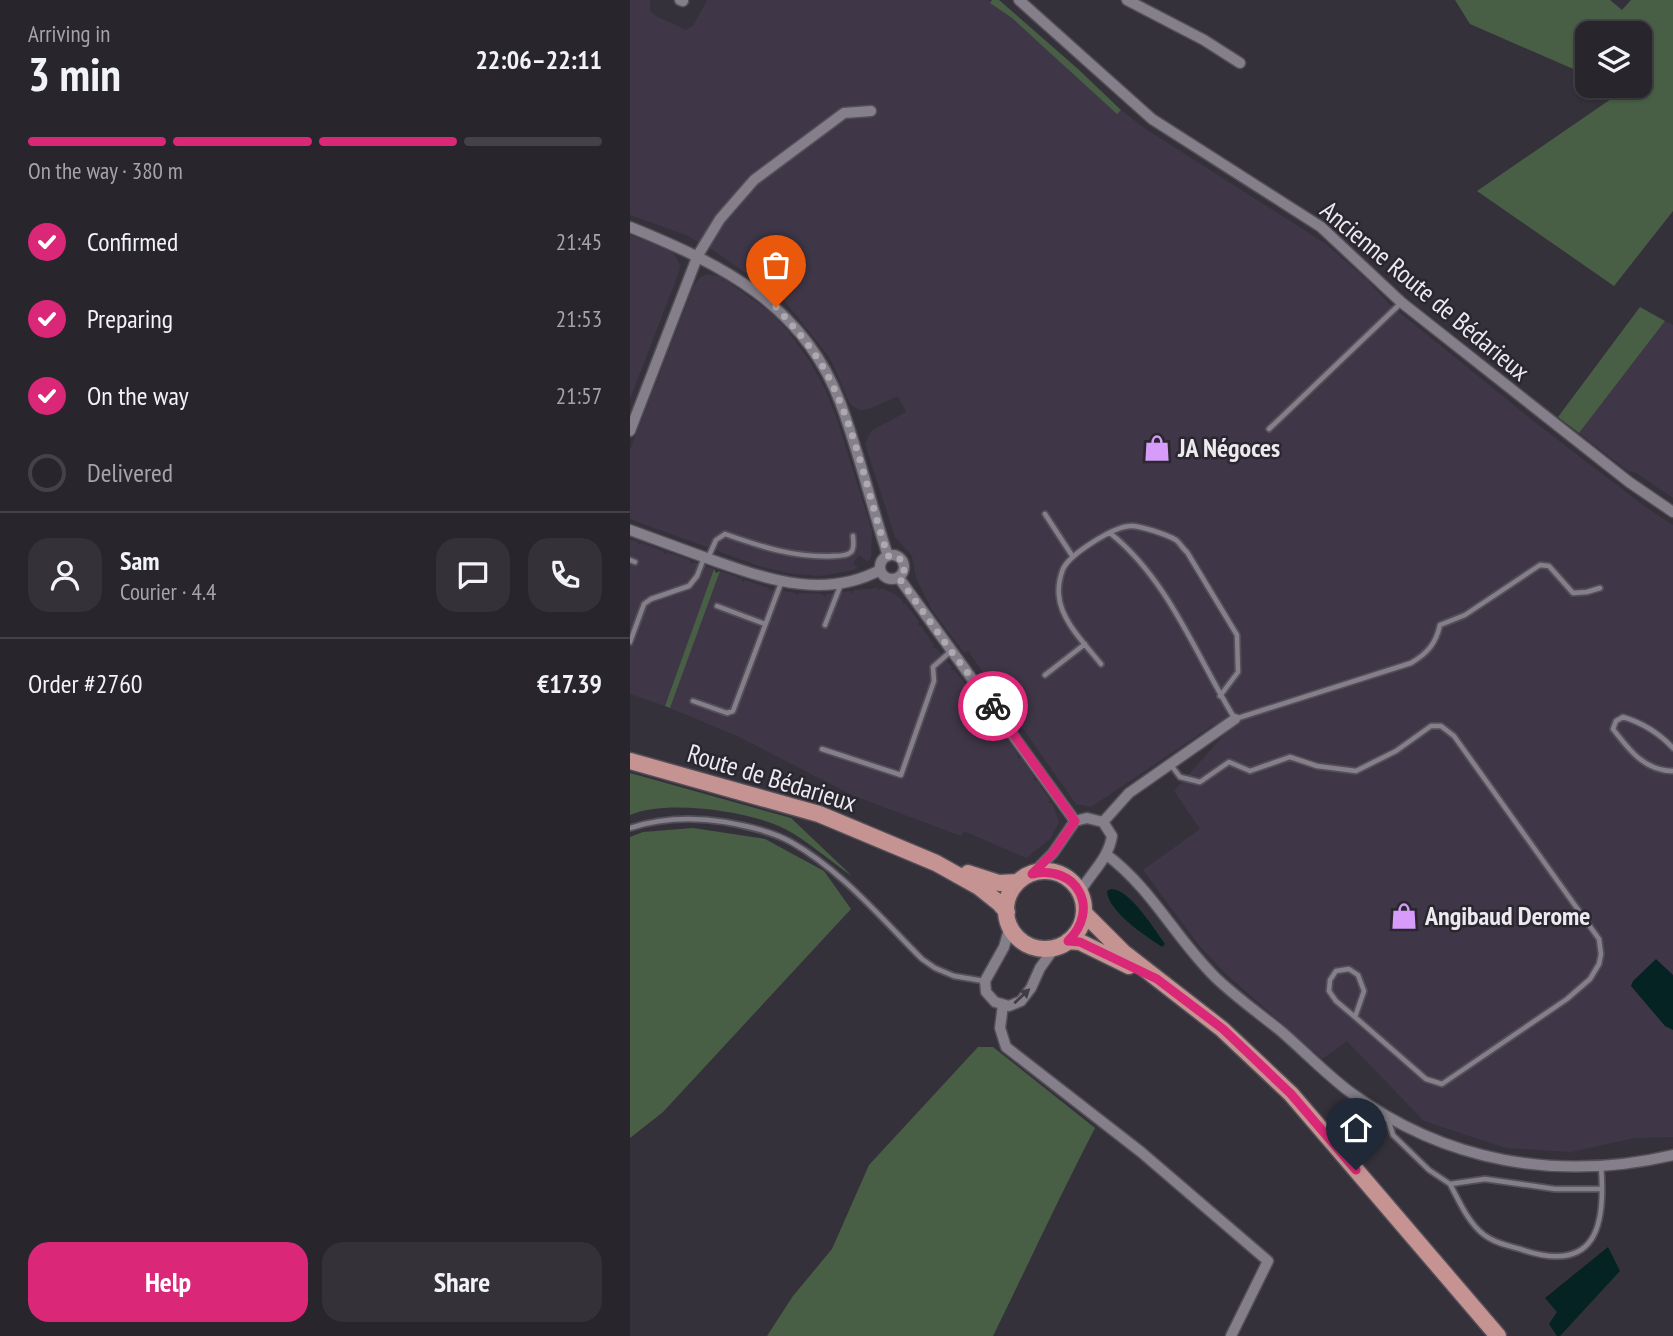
<!DOCTYPE html>
<meta charset="utf-8">
<style>
body{margin:0;font-family:"PT Sans Narrow",sans-serif;background:#343138;color:#f1f3f6;height:100vh;display:flex;flex-direction:column;font-size:26px;white-space:nowrap}
*{box-sizing:border-box;margin:0}
p{font-size:23px;color:#a5a5a9}
.icon{flex:none;width:38px;height:38px;fill:none;stroke:currentColor;stroke-width:2;stroke-linecap:round;stroke-linejoin:round}
.map{position:relative;flex:1;overflow:hidden}
.sheet{display:flex;flex-direction:column;background:#28252c;width:630px}
.sheet>*{flex:none}
.tools{position:absolute;left:945px;top:21px;display:grid;gap:14px}
.tools a{display:grid;place-items:center;width:77px;height:77px;border-radius:14px;background:#28252c;box-shadow:0 2px 5px #0004,0 0 0 2px #444248;font-size:35px}
.pin{position:absolute;display:grid;place-items:center;width:60px;height:60px;color:#fff;margin:-72px -30px;border-radius:50% 50% 50% 0;rotate:-45deg;box-shadow:0 0 7px #0007}
.pin .icon{rotate:45deg}
.courier{position:absolute;display:grid;place-items:center;width:70px;height:70px;margin:-35px;border:5px solid #db2777;border-radius:50%;background:#fff;color:#222;box-shadow:0 2px 9px #0007}
.overview em{font-style:normal;font-weight:800}
.overview div{display:flex;flex-direction:column-reverse}
.overview{display:flex;align-items:center;justify-content:space-between;height:119px;padding:0 28px}
h1{font-size:46px;font-weight:800;line-height:52px}
.bar{display:grid;grid-template-columns:repeat(4,1fr);gap:10px 7px;align-content:center;height:84px;padding:0 28px}
.bar i{height:9px;border-radius:5px;background:#444248}
.bar .current{background:#db2777}
.bar p{grid-column:span 4}
.line{display:flex;align-items:center;gap:18px;padding:0 28px;border-top:2px solid #444248}
.line div{flex:1}
.round{display:grid;place-items:center;flex:none;width:74px;height:74px;border-radius:21px;background:#343138}
ol{padding:0 28px;list-style:none}
li{display:flex;align-items:center;gap:21px;height:77px}
li p{margin-inline-start:auto}
li .icon{padding:7px;border-radius:50%;background:#db2777;color:#fff;stroke-width:4}
li:last-child{color:#a5a5a9}
li i{width:38px;height:38px;border:4px solid #444248;border-radius:50%}
.button{display:flex;gap:14px;margin-top:auto;padding:14px 28px}
.button a{flex:1;height:80px;border-radius:21px;background:#db2777;color:#fff;font-size:28px;font-weight:800;line-height:80px;text-align:center}
.button a+a{background:#343138;color:#f1f3f6}
main{display:flex;flex:1;min-height:0}
.map>svg:first-child{display:block}
.industrial{fill:#3f3748}
.green{fill:#485f46}
.water{fill:#052323}
.lines{fill:none;stroke-linecap:round;stroke-linejoin:round}
.service-casing{stroke:#534f57;stroke-width:8}
.minor-casing{stroke:#534f57;stroke-width:13}
.primary-casing{stroke:#534f57;stroke-width:19}
.service{stroke:#847f8a;stroke-width:4.5}
.minor{stroke:#847f8a;stroke-width:10}
.primary{stroke:#c69393;stroke-width:16}
.oneway{fill:#413d46}
.done{stroke:#aca9b0;stroke-width:7;stroke-dasharray:0 12.6}
.route{stroke:#db2777;stroke-width:9}
.labels{text-anchor:middle;stroke-width:5;stroke-linejoin:round;paint-order:stroke}
.street-label{font-size:26px;fill:#ece9ef;stroke:#2b2730}
.poi-label{font-size:26px;font-weight:bold;fill:#ece9ef;stroke:#2b2730;text-anchor:start}
</style>
<main>
<section class="sheet">
<div class="overview"><div><h1>3 min</h1><p>Arriving in</p></div><em>22:06–22:11</em></div>
<div class="bar"><i class="current"></i><i class="current"></i><i class="current"></i><i></i><p>On the way · 380 m</p></div>
<ol>
<li><svg class="icon" aria-label="check" viewBox="0 0 24 24"><path d="M5 12l5 5 9-10"/></svg>Confirmed<p>21:45</p></li>
<li><svg class="icon" aria-label="check" viewBox="0 0 24 24"><path d="M5 12l5 5 9-10"/></svg>Preparing<p>21:53</p></li>
<li><svg class="icon" aria-label="check" viewBox="0 0 24 24"><path d="M5 12l5 5 9-10"/></svg>On the way<p>21:57</p></li>
<li><i></i>Delivered</li>
</ol>
<div class="line" style="height:126px"><a class="round"><svg class="icon" aria-label="person" viewBox="0 0 24 24"><circle cx="12" cy="8" r="4"/><path d="M4 21q1-7 8-7t8 7"/></svg></a><div><b>Sam</b><p>Courier · 4.4</p></div><a class="round"><svg class="icon" aria-label="chat" viewBox="0 0 24 24"><path d="M4 5h16v11H9l-5 4z"/></svg></a><a class="round"><svg class="icon" aria-label="phone" viewBox="0 0 24 24"><path d="M5 4h4l2 5-3 2q2 4 5 5l2-3 5 2v4C11 20 4 13 5 4z"/></svg></a></div>
<div class="line" style="height:91px"><div>Order #2760</div><b>€17.39</b></div>
<div class="button"><a>Help</a><a>Share</a></div>
</section>
<div class="map">
<svg width="1043" height="1336" viewBox="0 0 1043 1336">
<rect width="100%" height="100%" fill="#35313b"/>
<path class="industrial" d="M0,0H20V11L24,15L56,30L63,26L77,0H358L382,18L487,113L491,110L514,128L696,244L736,279L758,303L907,424L1014,506L1043,525V1137L1004,1138L941,1152L876,1148L794,1121L717,1041L692,1059L594,972L568,944L513,870L570,829L544,791L593,736L583,725L461,807L446,804L338,651L334,653L302,610L286,578L282,556L265,537L235,444L241,431L276,412L268,396L239,409L231,410L226,408L220,404L200,358L154,300L86,252L56,235L0,215Z
M0,235L39,250L44,254L50,265L49,272L0,399Z
M77,274L91,277L140,312L157,330L179,360L195,389L207,419L242,531L241,557L238,562L229,555L223,563L228,568L219,571L189,576L158,573L129,566L0,519V450L64,285L69,278Z
M1035,321L1043,325V498L1005,472L998,471L949,433Z
M0,539L8,542V545L12,543L33,551L35,555L37,552L60,560V564L64,562L84,569L35,706L0,694Z
M90,571L112,579L113,583L115,580L138,588L140,591L142,589L165,593L167,596L169,593L192,594L195,597L197,594L220,591L222,594L224,590L248,588V591L252,588L265,594L272,600V604L275,603L289,622L287,625L291,626L304,645L303,648L307,649L322,667L320,670H324L339,688L338,691L342,692L356,710L355,713H359L372,732L371,735L375,736L388,755L387,758H391L404,777L403,780L407,781L420,800L418,803H422L429,822L420,839L396,858L334,831L331,836L224,796L107,736L40,708Z"/>
<path class="green" d="M362,0H369L448,69L491,110L487,114L382,18L360,3Z
M825,0H980L992,10L1001,0H1043V211L984,286L847,191L981,99L984,92L977,86H1010V33H957V75L840,24Z
M1010,307L1035,321L949,433L928,417Z
M84,569L86,573L90,571L40,708L35,706Z
M0,773L161,818L222,876C200,861 178,841 155,829C120,811 37,799 0,815Z
M63,828L135,839L194,871L221,909L33,1112L0,1138V837L13,832Z
M348,1047H363L465,1128C429,1197 397,1267 363,1336H137L163,1296L202,1249L239,1165Z"/>
<path class="water" d="M481,889C500,889 524,929 535,944L532,947C516,936 478,912 477,891Z
M1026,959L1043,975V1030L1035,1026L1001,986L1003,981Z
M978,1247L990,1271L930,1336H927L919,1324L927,1312L915,1298Z"/>
<g class="lines">
<defs>
<path id="service" d="M639,429L771,303
M415,514L443,557
M480,533C539,580 566,656 605,719L781,663C798,653 806,643 810,625L835,615L910,565L919,566L943,593L957,592L970,588
M78,558L86,540L95,534C132,547 165,558 204,556C209,556 217,556 221,552C225,548 223,541 223,536
M0,560L5,562
M87,606L135,624
M195,625L211,584
M0,642L14,604L21,599L59,586L67,576L74,558
M471,664C456,645 431,621 429,596C428,588 430,577 433,569C440,554 483,527 500,526C509,525 538,535 546,540C550,543 553,549 557,552L607,635L608,672L590,696
M415,675L455,644
M63,701L97,713L103,711L151,583
M1043,748C1029,733 1013,723 993,717L986,721L983,729C999,750 1015,771 1043,771
M192,749L271,775L304,681L303,667L320,652
M541,765L550,777L570,782L599,762L620,771L660,757L687,766L726,771L766,751L801,726H811L824,736L969,939L971,954L969,964L960,979L937,999L812,1084L796,1079L725,1017L734,991L728,975L719,969L706,971L700,980L699,991L706,1001L725,1017
M0,828C31,818 63,817 95,822C117,826 141,831 161,842C211,870 251,918 292,959L305,968L324,976L354,981
M758,1119L763,1135L799,1170L820,1184L855,1179L925,1189H971
M820,1184C829,1201 838,1222 853,1234C864,1243 880,1246 893,1250C966,1274 976,1226 971,1166"/>
<path id="minor" d="M50,0L53,1
M389,0L522,119L691,227L771,302L999,482L1043,512
M497,0L574,40L610,63
M0,227C91,264 173,304 210,402C229,452 241,505 258,556
M0,431L68,255L90,219L124,180L214,113L241,111
M0,530C27,540 55,550 82,560C137,579 194,600 250,570
M250 567a12 12 0 1 1 24 0a12 12 0 1 1-24 0Z
M269,578L445,821
M473,822L499,793L605,719
M477,855C523,890 546,939 586,978C607,998 630,1014 652,1032C675,1052 696,1074 720,1092C815,1162 928,1182 1043,1155
M402,874L423,853L445,821L457,818L473,822L482,836C478,860 461,872 450,892
M380,926L374,947L355,981L356,992L365,1002L379,1006L391,1001L401,988L410,968L425,947
M373,1005L370,1028L376,1047L511,1152L638,1261L601,1336"/>
<path id="primary" d="M0,761L189,814L306,863L349,887L369,903L377,912
M376 910a39 39 0 1 1 78 0a39 39 0 1 1-78 0Z
M338,873L369,883L388,882
M454,913L493,952L592,1029L661,1094L868,1336
M438,941L450,942L499,966"/>
</defs>
<use href="#service" class="service-casing"/>
<use href="#minor" class="minor-casing"/>
<use href="#primary" class="primary-casing"/>
<use href="#service" class="service"/>
<use href="#minor" class="minor"/>
<use href="#primary" class="primary"/>
</g>
<defs><path id="oneway-solid" d="M-6-.8H1V-3.2L6.5 0L1 3.2V.8H-6Z" transform="scale(1.75)"/></defs>
<use class="oneway" href="#oneway-solid" transform="translate(392 996) rotate(-43)"/>
<g class="lines">
<path class="done" d="M146,307C163,326 180,345 193,367C224,420 238,496 258,556H267L273,562L274,570L269,578L321,651L363,706"/>
<path class="route" d="M363,706L445,821L423,853L402,874C447,864 471,909 438,941L450,942L527,979L593,1029L661,1094L726,1170"/>
</g>
<defs>
<symbol id="shop-bare" viewBox="-9 -9 18 18"><path d="M-5-2.5h2.3a2.7 3.5 0 0 1 5.4 0H5L5.5 6h-11ZM-1.5-2.5h3a1.5 2.3 0 0 0-3 0Z" fill="#d79bf9" stroke="#2b2730" stroke-width="2.5" paint-order="stroke"/></symbol>
</defs>
<g fill-rule="evenodd">
<use href="#shop-bare" x="508" y="429" width="38" height="38"/>
<use href="#shop-bare" x="755" y="897" width="38" height="38"/>
</g>
<g class="labels">
<g class="street-label">
<text transform="translate(795 291) rotate(40)" y="9">Ancienne Route de Bédarieux</text>
<text transform="translate(142 778) rotate(17)" y="9">Route de Bédarieux</text>
</g>
<g class="poi-label">
<text x="548" y="457">JA Négoces</text>
<text x="795" y="925">Angibaud Derome</text>
</g>
</g>
</svg>
<div class="tools">
<a><svg class="icon" aria-label="layers" viewBox="0 0 24 24"><path d="M12 4l9 5-9 5-9-5zM3 14l9 5 9-5"/></svg></a>
</div>
<div class="pin" style="left:146px;top:307px;background:#ea580c"><svg class="icon" aria-label="bag" viewBox="0 0 24 24"><path d="M5 8h14l-1 12H6zM9 8a3 3 0 0 1 6 0"/></svg></div>
<div class="pin" style="left:726px;top:1170px;background:#1f2937"><svg class="icon" aria-label="home" viewBox="0 0 24 24"><path d="M3 11l9-7 9 7M6 9v11h12V9"/></svg></div>
<div class="courier" style="left:363px;top:706px"><svg class="icon" aria-label="bike" viewBox="0 0 24 24"><circle cx="6" cy="16" r="4"/><circle cx="18" cy="16" r="4"/><path d="M6 16l4-8h5l3 8M10 8l3 8H6M13 5h3"/></svg></div>
</div>
</main>
